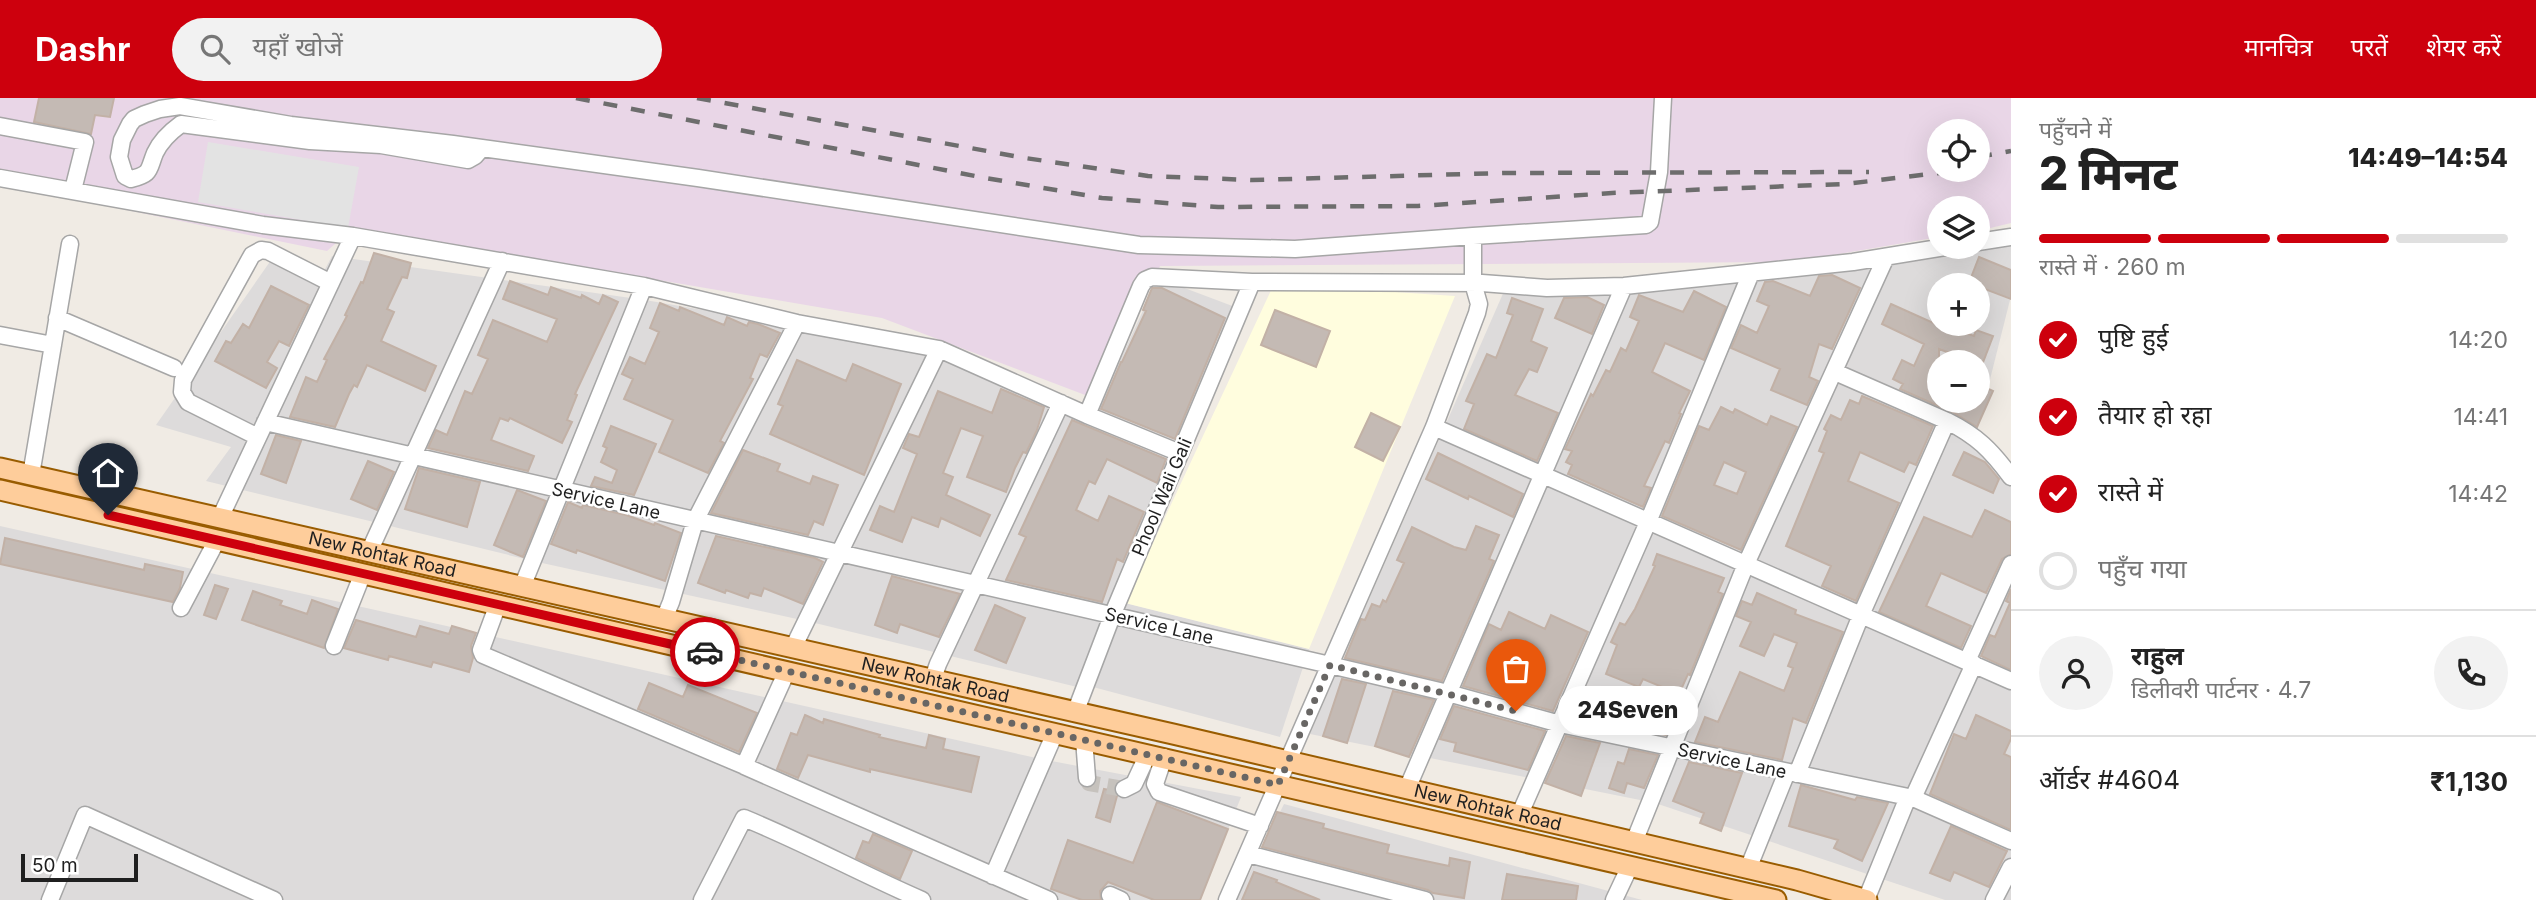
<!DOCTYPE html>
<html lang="hi">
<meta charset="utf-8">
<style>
body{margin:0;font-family:Inter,"Noto Sans Devanagari",sans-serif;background:#f2f2f2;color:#222;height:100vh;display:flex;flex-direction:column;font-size:26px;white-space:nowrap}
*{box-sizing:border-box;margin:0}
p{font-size:23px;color:#767676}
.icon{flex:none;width:38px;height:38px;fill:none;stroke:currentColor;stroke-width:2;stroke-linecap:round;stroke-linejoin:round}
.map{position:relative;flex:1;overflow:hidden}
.details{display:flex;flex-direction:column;background:#fff;width:525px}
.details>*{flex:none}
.fabs{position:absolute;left:1927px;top:21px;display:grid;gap:14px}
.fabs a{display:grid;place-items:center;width:63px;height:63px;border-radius:50%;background:#fff;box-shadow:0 7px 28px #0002;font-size:35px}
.scale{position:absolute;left:21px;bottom:18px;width:117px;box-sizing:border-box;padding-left:7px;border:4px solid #1f1f1f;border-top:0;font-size:19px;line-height:24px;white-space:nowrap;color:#1f1f1f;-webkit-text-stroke:5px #fff;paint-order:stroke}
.pin{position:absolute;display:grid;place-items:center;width:60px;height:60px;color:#fff;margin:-72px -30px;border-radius:50% 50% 50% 0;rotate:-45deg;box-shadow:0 0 7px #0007}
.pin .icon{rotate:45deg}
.courier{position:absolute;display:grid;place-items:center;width:70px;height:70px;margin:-35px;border:5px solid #cd000d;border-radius:50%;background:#fff;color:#222;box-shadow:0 2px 9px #0007}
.bubble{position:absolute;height:49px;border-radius:24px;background:#fff;box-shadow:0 7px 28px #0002;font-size:23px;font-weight:800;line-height:49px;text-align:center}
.summary em{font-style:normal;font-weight:800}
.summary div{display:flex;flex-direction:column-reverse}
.summary{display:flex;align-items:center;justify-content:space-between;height:119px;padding:0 28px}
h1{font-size:46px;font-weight:800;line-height:52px}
.bar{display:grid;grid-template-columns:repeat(4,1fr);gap:10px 7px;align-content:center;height:84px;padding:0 28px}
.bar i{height:9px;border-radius:5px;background:#e0e0e0}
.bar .on{background:#cd000d}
.bar p{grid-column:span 4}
.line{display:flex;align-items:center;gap:18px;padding:0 28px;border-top:2px solid #e0e0e0}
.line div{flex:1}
.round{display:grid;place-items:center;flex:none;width:74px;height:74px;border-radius:37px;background:#f2f2f2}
ol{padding:0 28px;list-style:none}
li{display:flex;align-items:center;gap:21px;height:77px}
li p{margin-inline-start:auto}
li .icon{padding:7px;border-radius:50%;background:#cd000d;color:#fff;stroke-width:4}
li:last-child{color:#767676}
li i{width:38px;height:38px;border:4px solid #e0e0e0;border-radius:50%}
header{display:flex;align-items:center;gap:42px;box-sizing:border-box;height:98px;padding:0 35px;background:#cd000d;color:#fff}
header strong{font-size:33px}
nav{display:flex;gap:38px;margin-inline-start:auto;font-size:24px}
.search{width:490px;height:63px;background:#f2f2f2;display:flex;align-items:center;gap:18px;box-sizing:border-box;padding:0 24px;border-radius:38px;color:#767676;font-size:26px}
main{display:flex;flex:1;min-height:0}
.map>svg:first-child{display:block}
.residential{fill:#dddbdb;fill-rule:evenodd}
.industrial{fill:#e9d6e7;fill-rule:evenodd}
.education{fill:#fffdde}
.parking{fill:#e3e3e3}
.building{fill:#c4bab4;stroke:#c2b1a6;stroke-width:2;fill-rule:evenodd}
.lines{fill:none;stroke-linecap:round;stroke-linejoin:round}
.minor-tunnel{stroke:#c6c2bd;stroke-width:16;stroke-dasharray:16 8;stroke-linecap:butt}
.minor-casing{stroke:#a6a6a6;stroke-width:19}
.major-casing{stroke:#995c00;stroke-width:23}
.minor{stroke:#fff;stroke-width:16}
.major{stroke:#fecd9b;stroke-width:19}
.rail{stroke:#6d6d6d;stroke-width:4.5;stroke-dasharray:14 14;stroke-linecap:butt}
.done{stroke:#686664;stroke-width:7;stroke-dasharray:0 12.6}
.route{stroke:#cd000d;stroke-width:9}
.labels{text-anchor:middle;stroke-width:5;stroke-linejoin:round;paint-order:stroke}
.street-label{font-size:18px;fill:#1f1f1f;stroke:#fff}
</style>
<header>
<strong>Dashr</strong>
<div class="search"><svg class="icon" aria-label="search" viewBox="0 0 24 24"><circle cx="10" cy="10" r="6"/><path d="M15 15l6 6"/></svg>यहाँ खोजें</div>
<nav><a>मानचित्र</a><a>परतें</a><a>शेयर करें</a></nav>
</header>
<main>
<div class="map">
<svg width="2011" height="802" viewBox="0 0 2011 802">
<rect width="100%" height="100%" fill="#f0ebe4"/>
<path class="residential" d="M2011,136V198L1976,337L2011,389V802H1945L1655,705L1310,636L1505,191L1939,149H1978ZM1939,187H1978V226H1939ZM1939,264H1978V303H1939Z
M276,155L323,175L332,158L645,202L948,254L1092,323L1158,180L1243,212L1077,589L815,525L533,463L206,383L231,349L156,327Z
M0,428L1041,661L1241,699L1200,802H0Z
M1125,505L1309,551L1280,639L1093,589Z
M1284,706L1642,802H1236Z"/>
<path class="industrial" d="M0,0H2011V125L1978,133V110H1939V139L1792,164L1160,168L1093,300L882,220L353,130L327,153L0,86ZM1939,33H1978V72H1939Z"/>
<path class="education" d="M1274,186L1455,198L1309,551L1125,505Z"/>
<path class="parking" d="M208,44L359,69L348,130L198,104Z"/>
<path class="building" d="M39,0H114L110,19L95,17L91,36L34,24Z
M374,155L411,165L407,180L402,179L387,211L394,214L381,243L436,268L425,293L367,267L357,289L354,287L349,296L335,329L290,319L306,279L317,284L327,262L324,261L347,218L345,217L361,184L363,185Z
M1979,159L2011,172V201L1969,185Z
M1832,177L1860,190L1832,251L1819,246L1809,279L1818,283L1807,307L1771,292L1780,271L1731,250L1741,227L1757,235L1769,208L1757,203L1765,184L1773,183L1810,198L1819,178Z
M510,183L548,197L551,189L581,200L582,197L599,206L603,197L618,204L575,296L577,297L567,322L572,324L562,345L510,320L508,323L500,320L491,342L534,358L528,373L428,350L436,332L447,337L465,293L472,296L488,261L478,257L493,222L547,244L557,221L503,201Z
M271,188L309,207L289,248L279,243L267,264L277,270L266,290L215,263L226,243L231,245L243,226L249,230Z
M1152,190H1162L1225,220L1175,341L1101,311L1121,264H1122L1146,213L1143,212Z
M1694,193L1726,209L1704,262L1665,245L1652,274L1690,293L1679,315L1681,316L1669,345L1665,343L1644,388L1651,390L1643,409L1568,376L1572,367L1566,364L1572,353L1565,351L1591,296L1593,298L1606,272L1610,274L1621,250L1626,253L1639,223L1630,219L1639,197L1683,214Z
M1587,199L1604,207L1592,236L1555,220L1564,200Z
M1512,200L1543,211L1531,243L1547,250L1537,274L1529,271L1515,297L1558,315L1537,363L1464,331L1474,306L1466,303L1487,256L1496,260L1513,217L1507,215Z
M660,205L679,213L680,209L724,227L727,219L747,228L749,224L758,226L780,235L767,259L760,256L750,280L753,281L720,343L724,345L708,375L659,354L673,322L624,301L633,281L622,276L630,259L645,266L659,234L650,230Z
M1891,206L1951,233L1952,230L1974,238L1976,232L1993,238L1982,267L1939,251V303H1978V286L1993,293L1977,329L1952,314L1900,291L1903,286L1893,281L1902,262L1914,268L1924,246L1882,226Z
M1275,212L1330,233L1316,269L1261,247Z
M797,262L846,283L853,266L901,286L864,377L770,336L783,308L778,306Z
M1001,291L1044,309L1037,332L1026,355L1023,354L1015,370L1006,394L967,379L983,338L961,330L943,375L953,379L946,397L990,417L980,438L941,420L938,429L912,419L902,444L870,432L880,408L894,414L917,356L903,350L909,336L919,339L938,293L992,315Z
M1862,298L1933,328L1916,367L1909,364L1904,374L1860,354L1848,383L1899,405L1856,503L1822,488L1831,468L1786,448L1824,355L1819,353L1827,333L1824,331L1831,317L1841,322L1850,302L1859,306Z
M1721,309L1733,315L1735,311L1767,327L1771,318L1797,329L1741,452L1662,418L1699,328L1709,332ZM1724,364L1746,374L1737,396L1714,387Z
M1371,315L1400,329L1383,363L1355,349Z
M1072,322L1166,361L1157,385L1107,361L1095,386L1089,383L1076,412L1098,423L1109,398L1144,414L1123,464L1117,461L1102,504L1006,482L1026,439L1019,436Z
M611,328L656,346L634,397L591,388L595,379L612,385L617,372L601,364L607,350L603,348Z
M276,337L301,343L286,385L261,376Z
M743,352L780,366L777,373L810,386L813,378L838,387L823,427L814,423L808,437L711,415Z
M1964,354L1985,364L1999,381L1993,395L1953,377Z
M1438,355L1523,396L1513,419L1469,398L1468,401L1426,381Z
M368,363L394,374L377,412L351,401Z
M419,370L480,384L467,429L405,411Z
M517,392L546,403L523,459L494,447Z
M568,404L582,410L583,407L626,417L654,427L655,425L681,435L665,483L577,452L576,455L551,446Z
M1985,412L2011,424V456L2002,461L1986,495L1941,475L1926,508L1971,528L1961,550L1879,514L1924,419L1972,439Z
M1476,428L1499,437L1489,461L1494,463L1442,583L1345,560L1361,521L1365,522L1372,506L1380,509L1383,502L1386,504L1404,465L1397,462L1412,429L1454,449L1466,452Z
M716,438L815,460L823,464L803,506L764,490L761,498L750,495L748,500L726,492L725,495L698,485Z
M5,440L144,472L145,466L183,474L180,490L173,504L0,466Z
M1657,456L1724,480L1718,494L1723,496L1690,577L1688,576L1679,596L1643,581L1639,589L1606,576L1617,547L1611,544L1620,525L1625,527L1635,511L1655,468L1653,467Z
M892,478L960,496L939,539L900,526L897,535L875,527Z
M215,487L228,491L216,521L204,517Z
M2011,491V572L1981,558L1990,537L1995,539L2010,505L2006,503Z
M253,493L282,503L280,507L307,516L312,502L338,511L324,550L242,522Z
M1757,495L1796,512L1795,516L1843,534L1806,625L1793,620L1782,662L1695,644L1705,619L1718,624L1740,574L1784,593L1793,570L1788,568L1797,545L1774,536L1764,558L1740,548L1751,524L1736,518L1742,503L1752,507Z
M995,507L1025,520L1006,565L975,552Z
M1509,514L1545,531L1551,517L1588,534L1553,613L1463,588L1489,526L1501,532Z
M356,522L416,539L420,528L449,536L452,528L476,535L471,548L473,560L469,574L433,564L431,569L389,558L388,562L344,550Z
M1342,581L1366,586L1347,645L1323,638Z
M649,585L683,599L688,587L757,615L739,654L638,611Z
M1393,593L1434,602L1409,659L1375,648Z
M1583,598L1613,610L1608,625L1574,618Z
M1669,607L1677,609L1666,637L1637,632L1644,613L1664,621Z
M1454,608L1545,633L1528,672L1454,653L1456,645L1440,641Z
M805,617L823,625L824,621L880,637L879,639L926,650L929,637L945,641L943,651L979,659L971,694L870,671V674L808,657L798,680L777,671L791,635L797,637Z
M1976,617L2011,633V641L2004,656L2011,659V732L1930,696L1954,636L1966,641Z
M1566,638L1600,645L1581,698L1545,685Z
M1629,651L1658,657L1644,690L1627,685L1624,695L1609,690L1618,664L1624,666Z
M1689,664L1742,675L1721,733L1700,725L1704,715L1673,703Z
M1801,687L1855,702L1857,699L1888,705L1862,763L1834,750L1838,742L1789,728Z
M1104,691L1114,693L1117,698L1110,724L1096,719Z
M1157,704L1228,731L1200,802H1154L1108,784L1100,793L1101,802H1082L1051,791L1068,742L1133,765Z
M1277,714L1324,726L1323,730L1389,747L1387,755L1449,768L1450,760L1470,764L1464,800L1433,795L1428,792L1262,749Z
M1951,728L2007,753L1989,789L1954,774L1950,783L1930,775Z
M873,736L912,753L900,781L856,760L863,743L869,745Z
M1254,774L1277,782L1276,784L1320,802H1242Z
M1507,776L1578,788L1576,802H1502Z"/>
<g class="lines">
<path class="minor-tunnel" d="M1087,680L1089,685L1124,691"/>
<defs>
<path id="minor" d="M0,28L85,44L73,92
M482,50L475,58L468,62L381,47L310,43L181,26C170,34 161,42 155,55C148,72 152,76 131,81L125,78L119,59L122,42L130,26L134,21L145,16L160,11L180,8L291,27L453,46L698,80L1139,147L1295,151L1473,138V185L1479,206L1477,215L1434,329L1227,802
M0,80L263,127L353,138L644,188L797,225L939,251L1087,317L1141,188L1145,182L1152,179L1252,184L1482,185L1547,190L1624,188L1853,164L1945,149
M1473,138L1646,127L1650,124L1659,74L1663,0
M1978,144L2011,139
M57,220L174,270
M0,237L53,247
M1087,317L1180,355
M1947,323C1977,338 1991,352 2011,379
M265,324L1330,567L1448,595L1560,626L1913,700L2011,743
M1434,329L2011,583
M258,339L188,304L182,294L183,282L252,157L261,152L268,153L331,185
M31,377L70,146
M220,420L353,138
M369,454L502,163
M522,489L644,188
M498,506L481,552L483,557L747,669
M181,510L217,442
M664,521L671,504L695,423L797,225
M334,548L363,475
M793,550L939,251
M1967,563L2011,466
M787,573L744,668L1049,802
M932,583L938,566L1061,305
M1075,615L1112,518L1252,184
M1084,641L1087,680
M1164,659L1155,686L1159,694L1260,728
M1797,676L1861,517L1947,323L1835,274
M1124,691L1134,686L1148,656
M1407,691L1624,188
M1913,700L1974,566
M1519,718L1648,424L1751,175
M1634,744L1746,466L1886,159
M1248,756L1425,802
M1748,771L1787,674
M993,778L1055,635
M1110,797L1121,802
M50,802L85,717L274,802
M702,802L744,720C805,745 862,776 922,802
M1614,802L1630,768
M1866,802L1908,699
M1994,802L2011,769"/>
<g id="major">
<path id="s1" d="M0,370L1173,636L1797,782L1867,802"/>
<path d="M0,392L1776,802"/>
</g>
</defs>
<use href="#minor" class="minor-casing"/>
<use href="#major" class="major-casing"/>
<use href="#minor" class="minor"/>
<use href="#major" class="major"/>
<path class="rail" d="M576,0L980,79L1102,100L1218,109L1418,108L1612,95L1845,86L1964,72
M697,0L1025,60L1148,78L1252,82L1503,75L1869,74
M1978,59L2011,53"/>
</g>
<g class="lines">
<path class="done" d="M705,554L1278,687L1330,567L1516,613"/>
<path class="route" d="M108,417L705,554"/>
</g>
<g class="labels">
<g class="street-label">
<text transform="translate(1162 399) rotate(-67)" y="6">Phool Wali Gali</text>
<text transform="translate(606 403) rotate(13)" y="6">Service Lane</text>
<text dy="6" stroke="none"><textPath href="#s1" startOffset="392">New Rohtak Road</textPath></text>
<text transform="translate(1159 528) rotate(13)" y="6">Service Lane</text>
<text dy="6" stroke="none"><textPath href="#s1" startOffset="959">New Rohtak Road</textPath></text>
<text transform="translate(1732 663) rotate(12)" y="6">Service Lane</text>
<text dy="6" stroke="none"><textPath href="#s1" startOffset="1526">New Rohtak Road</textPath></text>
</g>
</g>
</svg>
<div class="fabs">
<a><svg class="icon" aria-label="locate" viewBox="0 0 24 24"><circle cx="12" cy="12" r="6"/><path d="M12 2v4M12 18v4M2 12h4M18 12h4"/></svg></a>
<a><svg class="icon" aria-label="layers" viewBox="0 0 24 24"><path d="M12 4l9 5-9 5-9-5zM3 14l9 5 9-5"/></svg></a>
<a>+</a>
<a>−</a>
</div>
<div class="scale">50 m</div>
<div class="pin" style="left:1516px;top:613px;background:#ea580c"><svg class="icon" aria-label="bag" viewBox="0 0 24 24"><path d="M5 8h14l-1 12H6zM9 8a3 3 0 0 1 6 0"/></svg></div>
<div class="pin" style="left:108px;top:417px;background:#1f2937"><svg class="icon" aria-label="home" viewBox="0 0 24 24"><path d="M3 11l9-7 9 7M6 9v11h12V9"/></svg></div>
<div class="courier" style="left:705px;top:554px"><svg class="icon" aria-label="car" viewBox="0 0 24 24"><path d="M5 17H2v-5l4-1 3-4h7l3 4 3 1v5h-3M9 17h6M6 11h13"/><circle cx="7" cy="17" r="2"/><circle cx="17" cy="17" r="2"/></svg></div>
<div class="bubble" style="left:1558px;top:588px;width:140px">24Seven</div>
</div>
<section class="details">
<div class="summary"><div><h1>2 मिनट</h1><p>पहुँचने में</p></div><em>14:49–14:54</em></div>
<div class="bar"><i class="on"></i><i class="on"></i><i class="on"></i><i></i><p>रास्ते में · 260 m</p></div>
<ol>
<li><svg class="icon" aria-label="check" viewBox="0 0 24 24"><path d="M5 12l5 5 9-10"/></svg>पुष्टि हुई<p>14:20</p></li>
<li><svg class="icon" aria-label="check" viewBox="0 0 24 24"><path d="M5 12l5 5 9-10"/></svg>तैयार हो रहा<p>14:41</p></li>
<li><svg class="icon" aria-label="check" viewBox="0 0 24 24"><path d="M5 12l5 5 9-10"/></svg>रास्ते में<p>14:42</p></li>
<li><i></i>पहुँच गया</li>
</ol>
<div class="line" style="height:126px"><a class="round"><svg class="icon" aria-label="person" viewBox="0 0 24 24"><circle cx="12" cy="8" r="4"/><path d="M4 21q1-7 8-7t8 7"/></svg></a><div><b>राहुल</b><p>डिलीवरी पार्टनर · 4.7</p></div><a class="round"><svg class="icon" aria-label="phone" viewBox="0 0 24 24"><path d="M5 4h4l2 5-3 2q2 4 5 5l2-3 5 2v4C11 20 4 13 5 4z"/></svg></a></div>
<div class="line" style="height:91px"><div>ऑर्डर #4604</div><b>₹1,130</b></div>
</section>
</main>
